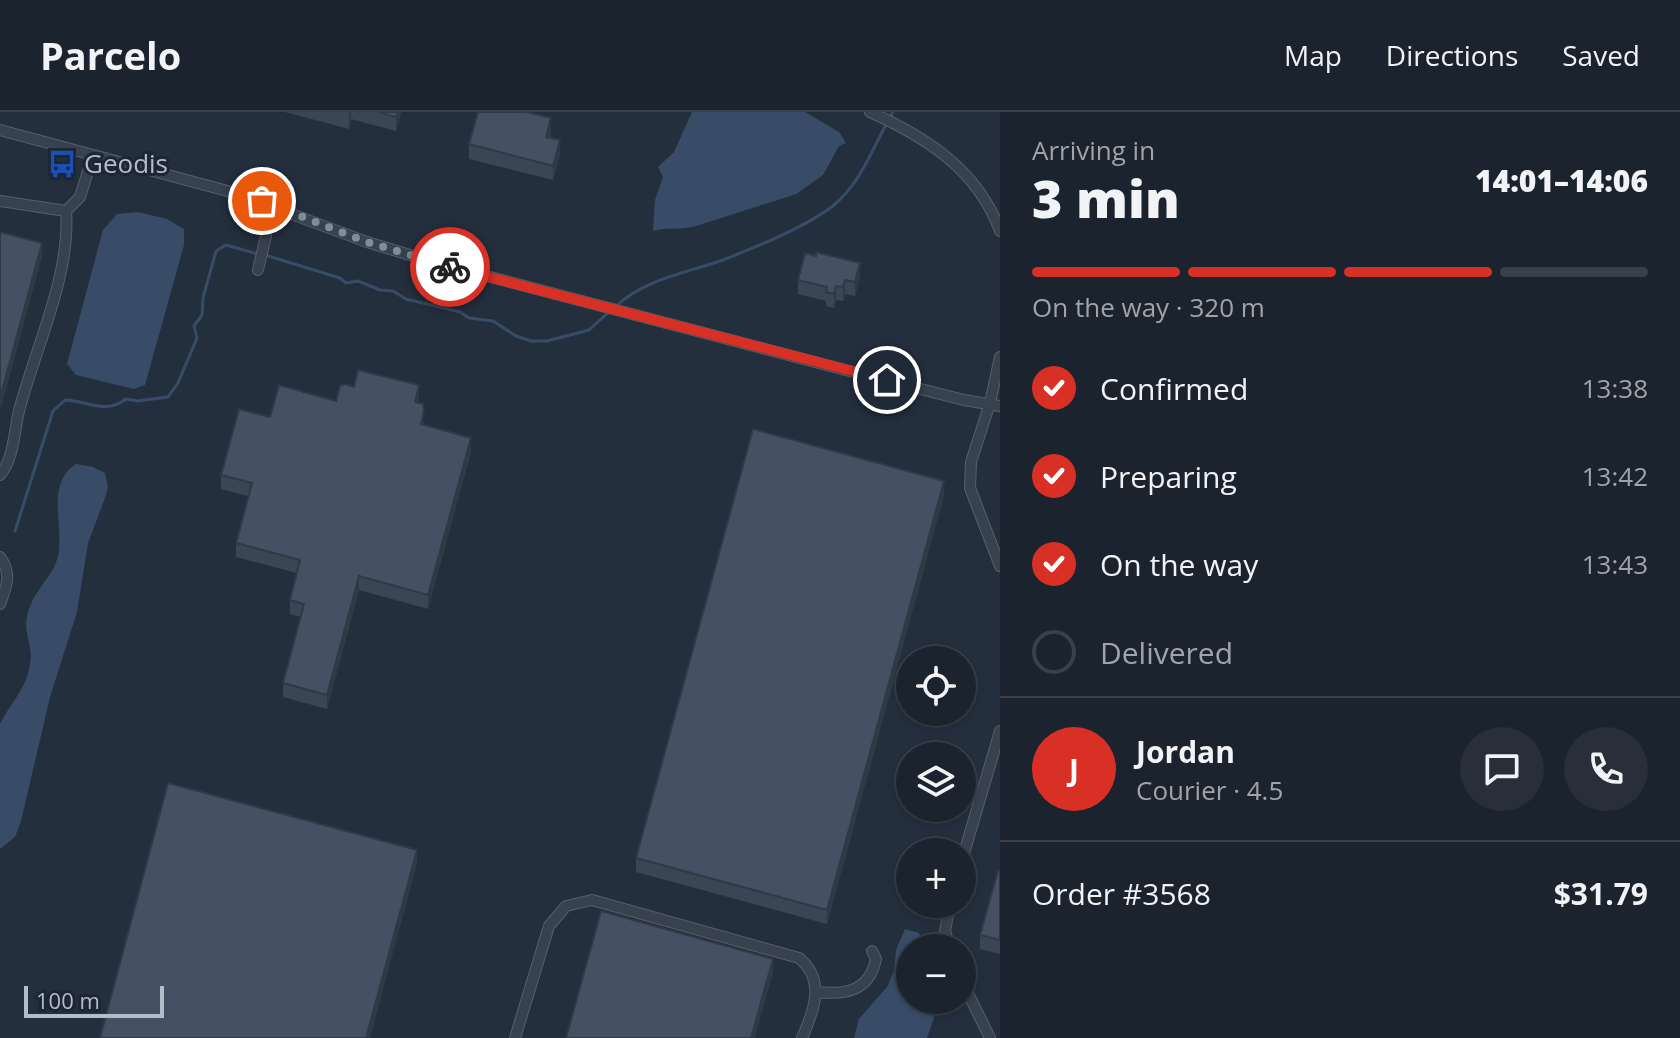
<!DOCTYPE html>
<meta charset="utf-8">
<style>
body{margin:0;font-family:"Open Sans",sans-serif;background:#282f3a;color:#f1f3f6;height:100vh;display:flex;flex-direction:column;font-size:30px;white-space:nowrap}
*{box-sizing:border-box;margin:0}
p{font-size:26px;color:#a0a4aa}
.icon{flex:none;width:44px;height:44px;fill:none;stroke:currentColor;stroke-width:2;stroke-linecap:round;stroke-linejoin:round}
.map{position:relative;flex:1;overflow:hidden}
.sheet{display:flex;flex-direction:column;background:#1b232e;width:680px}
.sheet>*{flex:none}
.fabs{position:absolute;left:896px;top:534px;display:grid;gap:16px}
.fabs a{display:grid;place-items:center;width:80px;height:80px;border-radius:50%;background:#1b232e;box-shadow:0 2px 6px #0004,0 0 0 2px #39404a;font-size:40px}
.scale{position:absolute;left:24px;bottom:20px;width:140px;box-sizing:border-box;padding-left:8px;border:4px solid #b4bcc9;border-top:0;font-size:22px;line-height:28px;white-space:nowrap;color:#b4bcc9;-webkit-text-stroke:6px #1d2633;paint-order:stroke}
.pin{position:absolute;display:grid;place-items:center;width:68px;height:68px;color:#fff;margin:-34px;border:4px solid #fff;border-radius:50%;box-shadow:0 2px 8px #0007}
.courier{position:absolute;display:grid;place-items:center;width:80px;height:80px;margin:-40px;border:6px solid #d93025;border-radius:50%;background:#fff;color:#222;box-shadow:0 2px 10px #0007}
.summary em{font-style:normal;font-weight:800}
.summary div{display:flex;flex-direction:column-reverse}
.summary{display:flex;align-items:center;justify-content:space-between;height:136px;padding:0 32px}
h1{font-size:52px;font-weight:800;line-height:60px}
.bar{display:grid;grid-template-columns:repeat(4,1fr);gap:12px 8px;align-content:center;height:96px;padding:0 32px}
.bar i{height:10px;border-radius:6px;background:#39404a}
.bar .selected{background:#d93025}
.bar p{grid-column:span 4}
.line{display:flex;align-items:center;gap:20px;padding:0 32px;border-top:2px solid #39404a}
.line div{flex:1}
.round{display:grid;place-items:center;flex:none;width:84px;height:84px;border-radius:42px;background:#282f3a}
ol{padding:0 32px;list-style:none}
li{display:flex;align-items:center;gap:24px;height:88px}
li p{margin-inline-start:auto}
li .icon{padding:8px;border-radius:50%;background:#d93025;color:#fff;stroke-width:4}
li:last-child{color:#a0a4aa}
li i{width:44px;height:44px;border:4px solid #39404a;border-radius:50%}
header{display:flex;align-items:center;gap:48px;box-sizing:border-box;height:112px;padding:0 40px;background:#1b232e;border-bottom:2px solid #39404a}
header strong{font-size:38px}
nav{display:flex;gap:44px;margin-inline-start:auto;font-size:28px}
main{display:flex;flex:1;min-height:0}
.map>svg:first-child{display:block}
.water{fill:#394c67}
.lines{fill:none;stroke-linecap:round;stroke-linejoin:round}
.stream{stroke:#394c67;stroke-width:3}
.minor-casing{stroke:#565f6c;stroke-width:12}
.minor{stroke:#38414e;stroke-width:10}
.wall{fill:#3b4654}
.shaded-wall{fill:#303945}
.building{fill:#455162;stroke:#303945;stroke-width:2}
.done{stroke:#828b98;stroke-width:8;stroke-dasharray:0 14.4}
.route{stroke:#d93025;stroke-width:10}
.labels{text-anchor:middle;stroke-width:6;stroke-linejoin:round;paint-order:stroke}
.poi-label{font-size:26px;fill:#b4bcc9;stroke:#1d2633;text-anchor:start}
</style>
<header>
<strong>Parcelo</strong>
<nav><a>Map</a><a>Directions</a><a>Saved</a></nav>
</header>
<main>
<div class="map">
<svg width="1000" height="926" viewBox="0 0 1000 926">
<rect width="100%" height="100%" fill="#242f3e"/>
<path class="water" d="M692,0H805L839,20L846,31L839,34L823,63L796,82L693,115C679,118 666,115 653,119L655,88L663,65L658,55L674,40Z
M138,100L167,107L184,117V133L145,273L134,277L76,263L67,252L103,118L117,102Z
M76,352L93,355L105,361L108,375L105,386L88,431L77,500L50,585L21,709L15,725L0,737V612C10,592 27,576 30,552C34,529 19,519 31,492C39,473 57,460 59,438C62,407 47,371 76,352Z
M905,817L919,821L924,836H910V888H940L927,926H854L859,907L887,875L894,859L896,838Z"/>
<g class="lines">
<path class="stream" d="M265,143L340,166L346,171L358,169L380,178L393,179L406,187L460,200L469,206L493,209L516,224L531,229H547L589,218L610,199
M616,194C645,167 686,161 723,148C754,136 808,114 834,93C862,70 875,30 893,0
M15,419L53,299L65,288C88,289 105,303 126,287L138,289L168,285L178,271L197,226L194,214L202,203L203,186L216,139L226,133L258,142"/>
<defs>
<path id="minor" d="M870,0C926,25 978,58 1000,119
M0,18L235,81L367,130L433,150L861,262L964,288L1000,294
M0,89L66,99
M258,158L266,124
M1000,245L990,291L971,350L970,376L1000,454
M0,363C14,347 14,319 19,299C35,237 71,163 66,99L80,85L93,43
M0,445C12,461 7,474 0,492
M962,748L1000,619
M950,836L945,819L950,792
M962,869L990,926
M816,880C845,883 869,880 876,847L872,839
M515,926L549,814L566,794L592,788L799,846C826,868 814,899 802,926"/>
</defs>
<use href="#minor" class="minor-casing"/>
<use href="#minor" class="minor"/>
</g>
<path class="wall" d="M285,0H401L396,19L351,7L349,17Z
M551,20L550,26L560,42L553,68L469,47V32Z
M860,165L855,184L845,182L843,189L836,188L834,196L826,194V189L798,182V168Z
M419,287L418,291L424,313L471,340L428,497L359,478L327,597L283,585V571L301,505L290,502V488L297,461L236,445V431L248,384L221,377V363L270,305L336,289Z
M944,383L827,812L636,760V746Z
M1000,760V842L980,837V823Z"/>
<path class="shaded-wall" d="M349,0H351V7L349,17Z
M398,0H401L396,19V5Z
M551,6V20L546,39V25Z
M560,28V42L553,68V54Z
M42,131V145L0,300V286Z
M860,151V165L855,184V170Z
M845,168V182L843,189V175Z
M836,174V188L834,196V182Z
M419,273V287L415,304V290Z
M471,326V340L428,497V483Z
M944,369V383L827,812V798Z
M359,464V478L327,597V583Z
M417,738V752L370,926H366Z
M773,847V861L755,926H751Z"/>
<path class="building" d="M378,0H398L396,5Z
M478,0H527L551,6L546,25L560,28L553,54L469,32Z
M0,120L42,131L0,286Z
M816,140L860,151L855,170L845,168L843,175L836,174L834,182L826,180L827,175L798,168L805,141L816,144Z
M358,258L419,273L415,290L423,292L424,298L421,312L471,326L428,483L359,464L327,583L283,571L304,492L290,488L300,448L236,431L252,371L221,363L239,297L270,305L279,273L336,289L340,274L345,272L354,275Z
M753,317L944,369L827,798L636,746Z
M168,671L417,738L366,926H100Z
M998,759L1000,760V828L980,823Z
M601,799L773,847L751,926H566Z"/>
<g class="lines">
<path class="done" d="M262,89L367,130L450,155"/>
<path class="route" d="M450,155L887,268"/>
</g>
<defs>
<symbol id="bus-bare" viewBox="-9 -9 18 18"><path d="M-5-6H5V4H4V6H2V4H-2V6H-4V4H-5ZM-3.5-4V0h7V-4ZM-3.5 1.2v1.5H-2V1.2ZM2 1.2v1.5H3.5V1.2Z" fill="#1a4fb4" stroke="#1d2633" stroke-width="2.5" paint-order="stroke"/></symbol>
</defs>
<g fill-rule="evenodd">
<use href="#bus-bare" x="42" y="32" width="40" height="40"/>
</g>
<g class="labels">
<g class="poi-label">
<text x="84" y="61">Geodis</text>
</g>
</g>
</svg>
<div class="fabs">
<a><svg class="icon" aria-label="locate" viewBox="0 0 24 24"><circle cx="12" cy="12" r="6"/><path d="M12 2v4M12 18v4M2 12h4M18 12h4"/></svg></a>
<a><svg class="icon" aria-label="layers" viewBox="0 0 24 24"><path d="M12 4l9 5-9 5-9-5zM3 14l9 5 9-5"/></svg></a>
<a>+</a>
<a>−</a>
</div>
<div class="scale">100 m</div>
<div class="pin" style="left:262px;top:89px;background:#ea580c"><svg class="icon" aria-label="bag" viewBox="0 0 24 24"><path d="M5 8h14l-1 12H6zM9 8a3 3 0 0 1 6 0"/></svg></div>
<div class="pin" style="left:887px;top:268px;background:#1f2937"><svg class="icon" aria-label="home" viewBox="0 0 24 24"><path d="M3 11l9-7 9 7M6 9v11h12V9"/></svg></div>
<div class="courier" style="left:450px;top:155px"><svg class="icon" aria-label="bike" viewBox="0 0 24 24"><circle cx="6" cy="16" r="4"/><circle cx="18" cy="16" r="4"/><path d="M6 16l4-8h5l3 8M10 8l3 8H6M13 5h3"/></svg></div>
</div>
<section class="sheet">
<div class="summary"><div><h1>3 min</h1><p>Arriving in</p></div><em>14:01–14:06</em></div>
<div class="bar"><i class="selected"></i><i class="selected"></i><i class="selected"></i><i></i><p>On the way · 320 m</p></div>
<ol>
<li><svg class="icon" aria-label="check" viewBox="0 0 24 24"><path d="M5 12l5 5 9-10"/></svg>Confirmed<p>13:38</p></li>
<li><svg class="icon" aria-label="check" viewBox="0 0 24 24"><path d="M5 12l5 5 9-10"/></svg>Preparing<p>13:42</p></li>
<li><svg class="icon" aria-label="check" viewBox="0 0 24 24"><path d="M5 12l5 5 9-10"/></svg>On the way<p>13:43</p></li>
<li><i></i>Delivered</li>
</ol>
<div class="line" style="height:144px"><b class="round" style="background:#d93025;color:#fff">J</b><div><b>Jordan</b><p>Courier · 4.5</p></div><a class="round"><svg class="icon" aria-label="chat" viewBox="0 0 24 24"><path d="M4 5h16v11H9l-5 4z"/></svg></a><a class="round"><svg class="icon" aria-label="phone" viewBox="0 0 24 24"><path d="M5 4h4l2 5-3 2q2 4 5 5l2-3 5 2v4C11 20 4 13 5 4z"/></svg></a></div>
<div class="line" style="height:104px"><div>Order #3568</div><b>$31.79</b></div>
</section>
</main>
